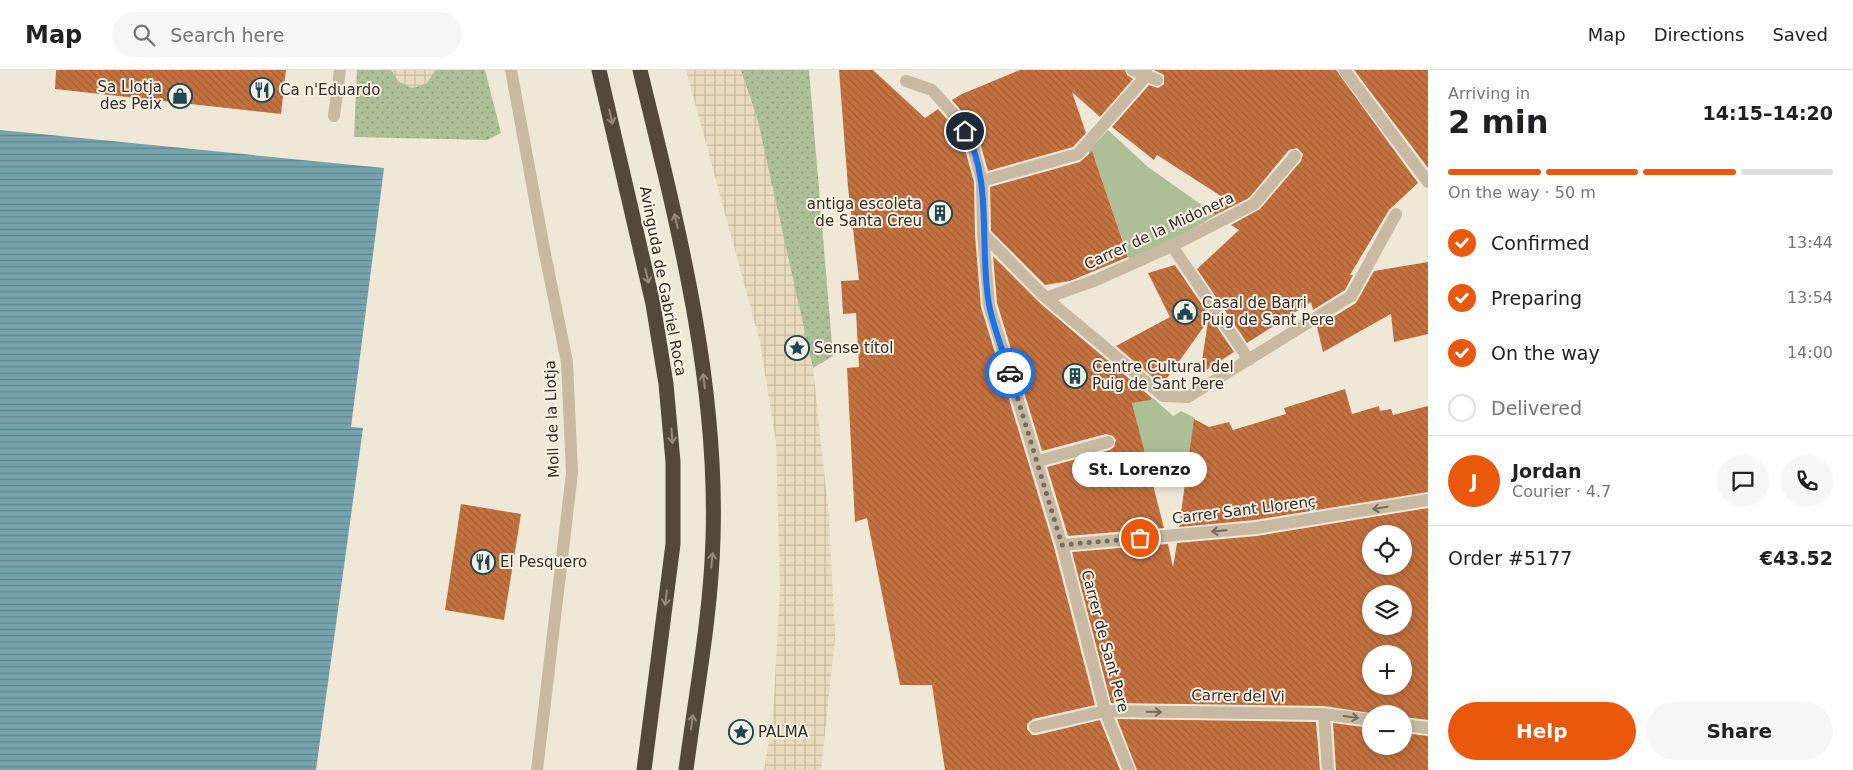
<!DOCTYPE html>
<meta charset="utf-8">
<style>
body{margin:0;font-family:"DejaVu Sans",sans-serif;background:#f6f6f6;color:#202124;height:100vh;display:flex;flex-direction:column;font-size:19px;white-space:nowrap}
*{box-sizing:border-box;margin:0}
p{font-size:16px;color:#757577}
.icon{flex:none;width:28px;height:28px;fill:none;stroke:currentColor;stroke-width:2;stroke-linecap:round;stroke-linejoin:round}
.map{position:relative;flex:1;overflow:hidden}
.drawer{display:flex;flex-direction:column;background:#fff;width:425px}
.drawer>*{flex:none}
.tools{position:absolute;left:1362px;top:455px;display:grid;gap:10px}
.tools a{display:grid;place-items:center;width:50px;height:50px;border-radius:50%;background:#fff;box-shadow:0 2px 8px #0003;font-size:25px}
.pin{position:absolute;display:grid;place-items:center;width:42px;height:42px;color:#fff;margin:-21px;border:2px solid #fff;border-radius:50%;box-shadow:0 1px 5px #0007}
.courier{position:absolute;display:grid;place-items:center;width:50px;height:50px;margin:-25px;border:4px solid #1a73e8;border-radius:50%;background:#fff;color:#222;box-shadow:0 1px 6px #0007}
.bubble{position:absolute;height:35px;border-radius:18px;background:#fff;box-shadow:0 2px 8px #0003;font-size:16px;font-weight:600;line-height:35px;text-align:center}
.headline em{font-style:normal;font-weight:600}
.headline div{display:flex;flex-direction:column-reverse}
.headline{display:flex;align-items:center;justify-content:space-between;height:85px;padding:0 20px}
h1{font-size:32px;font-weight:600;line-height:38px}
.bar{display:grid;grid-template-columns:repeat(4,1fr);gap:8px 5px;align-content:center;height:60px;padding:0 20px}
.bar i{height:6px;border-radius:4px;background:#e0e0e0}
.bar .active{background:#ea580c}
.bar p{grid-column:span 4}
.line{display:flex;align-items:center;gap:12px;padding:0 20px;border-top:1px solid #e0e0e0}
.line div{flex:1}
.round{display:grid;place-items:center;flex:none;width:52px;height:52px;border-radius:26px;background:#f6f6f6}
ol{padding:0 20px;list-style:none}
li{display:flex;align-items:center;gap:15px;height:55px}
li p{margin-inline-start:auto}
li .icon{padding:5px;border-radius:50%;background:#ea580c;color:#fff;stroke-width:4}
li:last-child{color:#757577}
li i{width:28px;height:28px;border:2px solid #e0e0e0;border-radius:50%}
.cta{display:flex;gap:10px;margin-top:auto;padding:10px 20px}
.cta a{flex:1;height:58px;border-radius:30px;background:#ea580c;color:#fff;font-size:20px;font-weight:600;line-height:58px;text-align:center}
.cta a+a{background:#f6f6f6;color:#202124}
header{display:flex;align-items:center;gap:30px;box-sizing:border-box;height:70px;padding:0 25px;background:#fff;border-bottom:1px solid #e0e0e0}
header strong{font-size:24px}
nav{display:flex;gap:28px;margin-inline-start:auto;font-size:18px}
.search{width:350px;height:45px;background:#f6f6f6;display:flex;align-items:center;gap:12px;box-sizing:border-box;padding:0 18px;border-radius:28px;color:#757577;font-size:19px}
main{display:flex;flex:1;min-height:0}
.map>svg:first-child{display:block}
.green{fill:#acbf97}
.park{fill:url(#park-dots)}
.plaza{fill:url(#plaza-grid)}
.water{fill:url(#water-rules)}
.building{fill:url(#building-back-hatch);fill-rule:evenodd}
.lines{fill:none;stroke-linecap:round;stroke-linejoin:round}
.minor{stroke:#c8b9a3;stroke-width:12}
.highway{stroke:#54473c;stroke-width:15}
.oneway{stroke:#968b7f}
.oneway2{stroke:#766b5e}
.done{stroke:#756d63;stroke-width:5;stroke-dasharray:0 9}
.route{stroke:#1a73e8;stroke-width:6}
.labels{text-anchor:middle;stroke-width:4;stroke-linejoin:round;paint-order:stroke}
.poi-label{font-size:15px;fill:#332b25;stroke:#f8f1e3;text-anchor:start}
.street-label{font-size:15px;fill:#332b25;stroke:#f8f1e3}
</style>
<header>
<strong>Map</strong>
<div class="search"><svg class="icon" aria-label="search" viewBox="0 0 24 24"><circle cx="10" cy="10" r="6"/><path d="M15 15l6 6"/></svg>Search here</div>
<nav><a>Map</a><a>Directions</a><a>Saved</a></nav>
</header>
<main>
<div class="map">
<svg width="1428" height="700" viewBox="0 0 1428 700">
<defs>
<pattern id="park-dots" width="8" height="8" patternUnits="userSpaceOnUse" patternTransform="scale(1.25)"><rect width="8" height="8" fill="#acbf97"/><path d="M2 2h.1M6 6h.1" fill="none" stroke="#8d9b7b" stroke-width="1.8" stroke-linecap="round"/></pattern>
<pattern id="plaza-grid" width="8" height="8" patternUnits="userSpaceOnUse" patternTransform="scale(1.25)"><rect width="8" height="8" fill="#e8dbbe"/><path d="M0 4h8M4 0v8" fill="none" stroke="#c7bca3"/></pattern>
<pattern id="water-rules" width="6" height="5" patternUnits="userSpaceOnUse" patternTransform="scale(1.25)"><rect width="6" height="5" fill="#76a3ad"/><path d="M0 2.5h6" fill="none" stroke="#61858d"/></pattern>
<pattern id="building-back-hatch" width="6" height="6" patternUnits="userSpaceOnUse" patternTransform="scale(1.25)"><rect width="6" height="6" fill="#c57241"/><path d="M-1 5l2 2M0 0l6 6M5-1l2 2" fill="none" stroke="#a15e36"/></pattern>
</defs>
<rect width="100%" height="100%" fill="#f0e8d7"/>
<path class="green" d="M1108,60L1148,97L1216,145L1169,174L1130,192L1095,90L1088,81Z
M1153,328L1173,346L1181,341L1195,348L1189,392L1125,378L1138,357L1132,333L1150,330Z"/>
<path class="park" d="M357,0H485L501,63L487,70L354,67Z
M735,0H809L833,286L813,298Z"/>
<path class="plaza" d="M391,0H436L426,14L412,18L399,12Z
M686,0H741L757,47L813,298L829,447L835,568L821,700H764L773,646L780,517L776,372L760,272Z"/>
<path class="water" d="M0,60L384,98L351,357L363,358L316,700H0Z"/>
<path class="building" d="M56,0H286L281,44L55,19Z
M839,0H873L925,48L938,39L951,54L964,76L974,112L975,165L981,237L1054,477L1095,635L1033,649L1027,654V659L1032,665H1037L1100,650L1120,700H945L932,615H900L867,448L855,452L847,298L859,297L856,243L843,244L841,211L859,210L848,117Z
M1020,0H1125L1127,5L1133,9L1100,47L1072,22L1086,63L1073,77L988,101L979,69L965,45L952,30L962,24Z
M1154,0H1336L1418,113L1389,140L1350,205H1353L1345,220L1313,240L1311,232L1247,273L1197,199L1239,160L1231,155L1260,139L1301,91L1303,84L1297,78L1289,80L1249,128L1215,145L1212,142L1227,130L1157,85L1154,90L1112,57L1149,15L1158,18L1164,14V5Z
M1354,0H1428V98Z
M1092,81L1128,187L1070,211L1045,215L991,161L990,117L1080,92Z
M993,186L1041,234L1152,328L1151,330L1132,333L1164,458L1068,466L1047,397L1110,380L1114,377L1116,370L1113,366L1106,364L1042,381L997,233Z
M1428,192V264L1394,272L1391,244L1323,282L1317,257L1356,233L1374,201Z
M1175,195L1234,282L1200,304L1208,251L1162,315L1116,276L1170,247L1148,203Z
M1345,319L1352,344L1379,336L1380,341L1391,339L1393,345L1428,336V422L1255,450L1179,457L1194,349L1209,357L1229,352L1233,360L1286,344L1284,338Z
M461,434L521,444L504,550L445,540Z
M1428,438V650L1404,647V644H1376L1324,636L1111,633L1072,482L1168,474L1173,497L1177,473L1257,466ZM1371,464H1404V496H1371ZM1371,524H1404V556H1371ZM1371,584H1404V616H1371Z
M1117,649L1316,652L1320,700H1137Z
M1333,653L1371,658V676H1404V663L1428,666V700H1336Z"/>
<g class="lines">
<path class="minor" d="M511,0L545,184L567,292L572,403L537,700
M1133,0L1157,10
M1344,0L1428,112
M906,11L932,20L958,49L972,73L982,111L983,164L989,235L1062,475L1105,641L1129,700
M334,46L340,0
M982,111L1078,84L1146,6V0
M983,164L1046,228L1163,326L1188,327L1351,226L1396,144
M1172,176L1249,290
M1046,228L1096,210L1172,176L1254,134L1295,86
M1038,391L1108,372
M1062,475L1256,458L1428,430
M1324,644L1328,700
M1404,655L1428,658
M1035,657L1105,641L1324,644L1371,650"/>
<path class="highway" d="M599,0L653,234L666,314L673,392V474L644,700
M640,0C677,153 718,309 713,468C711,545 696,623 686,700"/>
</g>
<defs><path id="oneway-shaft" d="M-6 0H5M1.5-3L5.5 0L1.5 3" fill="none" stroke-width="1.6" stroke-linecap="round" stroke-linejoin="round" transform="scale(1.25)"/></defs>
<g class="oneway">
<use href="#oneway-shaft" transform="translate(611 47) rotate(77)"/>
<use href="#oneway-shaft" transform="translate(676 151) rotate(-103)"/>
<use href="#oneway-shaft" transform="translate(647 206) rotate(77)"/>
<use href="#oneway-shaft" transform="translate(704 311) rotate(-97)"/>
<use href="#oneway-shaft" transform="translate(672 366) rotate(86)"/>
<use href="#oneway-shaft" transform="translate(712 490) rotate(-85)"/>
<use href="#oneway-shaft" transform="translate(666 528) rotate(97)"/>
<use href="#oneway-shaft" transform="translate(692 652) rotate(-82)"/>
</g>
<g class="oneway2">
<use href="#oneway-shaft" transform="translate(1380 438) rotate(171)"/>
<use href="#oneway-shaft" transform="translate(1219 461) rotate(175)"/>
<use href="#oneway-shaft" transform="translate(1154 642) rotate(1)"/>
<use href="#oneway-shaft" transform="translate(1351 647) rotate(8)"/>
</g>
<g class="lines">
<path class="done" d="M1010,303L1062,475L1140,468"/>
<path class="route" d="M965,61C993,108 979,180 989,234C993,257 1003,281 1010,303"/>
</g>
<defs>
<symbol id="restaurant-ring" viewBox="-11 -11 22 22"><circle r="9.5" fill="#f8f1e3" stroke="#1c4853" stroke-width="1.5"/><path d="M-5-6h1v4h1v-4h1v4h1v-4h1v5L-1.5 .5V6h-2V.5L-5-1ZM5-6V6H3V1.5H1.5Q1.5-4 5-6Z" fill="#1c4853"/></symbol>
<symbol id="shop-ring" viewBox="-11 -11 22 22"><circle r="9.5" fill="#f8f1e3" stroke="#1c4853" stroke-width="1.5"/><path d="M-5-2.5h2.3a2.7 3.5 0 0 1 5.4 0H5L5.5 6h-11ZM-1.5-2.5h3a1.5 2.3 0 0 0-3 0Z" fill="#1c4853"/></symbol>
<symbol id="building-ring" viewBox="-11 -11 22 22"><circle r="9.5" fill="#f8f1e3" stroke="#1c4853" stroke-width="1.5"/><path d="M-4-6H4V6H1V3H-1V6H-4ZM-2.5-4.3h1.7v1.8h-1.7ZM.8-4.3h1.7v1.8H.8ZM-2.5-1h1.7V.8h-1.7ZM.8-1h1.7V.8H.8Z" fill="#1c4853"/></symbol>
<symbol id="civic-ring" viewBox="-11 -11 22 22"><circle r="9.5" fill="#f8f1e3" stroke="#1c4853" stroke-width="1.5"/><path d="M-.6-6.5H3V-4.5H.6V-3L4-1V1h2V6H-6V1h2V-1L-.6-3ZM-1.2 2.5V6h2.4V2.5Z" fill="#1c4853"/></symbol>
<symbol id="sight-ring" viewBox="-11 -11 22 22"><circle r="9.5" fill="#f8f1e3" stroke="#1c4853" stroke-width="1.5"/><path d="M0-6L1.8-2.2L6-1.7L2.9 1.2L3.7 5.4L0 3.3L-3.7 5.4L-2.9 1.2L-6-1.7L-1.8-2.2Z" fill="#1c4853"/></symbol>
</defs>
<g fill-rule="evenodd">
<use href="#restaurant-ring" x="248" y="6" width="28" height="28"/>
<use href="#shop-ring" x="166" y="12" width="28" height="28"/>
<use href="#building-ring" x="926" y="129" width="28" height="28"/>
<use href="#civic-ring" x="1171" y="228" width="28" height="28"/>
<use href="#sight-ring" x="783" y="264" width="28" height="28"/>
<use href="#building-ring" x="1061" y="292" width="28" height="28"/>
<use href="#restaurant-ring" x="469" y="478" width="28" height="28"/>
<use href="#sight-ring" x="727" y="648" width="28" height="28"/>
</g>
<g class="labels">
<g class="poi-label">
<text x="162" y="22" text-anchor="end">Sa Llotja<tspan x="162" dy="17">des Peix</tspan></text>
<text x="280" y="25">Ca n'Eduardo</text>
<text x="922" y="139" text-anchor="end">antiga escoleta<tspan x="922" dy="17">de Santa Creu</tspan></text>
<text x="1202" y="238">Casal de Barri<tspan x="1202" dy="17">Puig de Sant Pere</tspan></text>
<text x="814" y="283">Sense títol</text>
<text x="1092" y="302">Centre Cultural del<tspan x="1092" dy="17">Puig de Sant Pere</tspan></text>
<text x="500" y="497">El Pesquero</text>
<text x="758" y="667">PALMA</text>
</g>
<g class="street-label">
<text transform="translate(1159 161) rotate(-25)" y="5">Carrer de la Midonera</text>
<text transform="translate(663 211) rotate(79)" y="5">Avinguda de Gabriel Roca</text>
<text transform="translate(552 349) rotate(-92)" y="5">Moll de la Llotja</text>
<text transform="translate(1244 440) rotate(-7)" y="5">Carrer Sant Llorenç</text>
<text transform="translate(1105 571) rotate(75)" y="5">Carrer de Sant Pere</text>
<text transform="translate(1238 626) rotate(1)" y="5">Carrer del Vi</text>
</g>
</g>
</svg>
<div class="tools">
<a><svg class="icon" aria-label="locate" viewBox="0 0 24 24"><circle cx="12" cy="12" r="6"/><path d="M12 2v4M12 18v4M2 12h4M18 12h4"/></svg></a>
<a><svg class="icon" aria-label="layers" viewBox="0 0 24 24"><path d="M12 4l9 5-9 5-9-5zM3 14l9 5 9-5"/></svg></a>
<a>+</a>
<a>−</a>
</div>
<div class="pin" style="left:1140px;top:468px;background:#ea580c"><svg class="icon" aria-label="bag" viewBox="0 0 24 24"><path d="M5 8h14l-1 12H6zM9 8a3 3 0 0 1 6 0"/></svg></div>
<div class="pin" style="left:965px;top:61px;background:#1f2937"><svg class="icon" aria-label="home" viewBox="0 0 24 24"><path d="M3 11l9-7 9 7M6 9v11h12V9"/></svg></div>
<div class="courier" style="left:1010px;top:303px"><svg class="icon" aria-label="car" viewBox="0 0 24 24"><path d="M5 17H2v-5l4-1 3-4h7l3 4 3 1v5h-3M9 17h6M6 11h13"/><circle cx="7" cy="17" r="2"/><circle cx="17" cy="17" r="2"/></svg></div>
<div class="bubble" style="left:1072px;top:382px;width:135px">St. Lorenzo</div>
</div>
<section class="drawer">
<div class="headline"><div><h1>2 min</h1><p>Arriving in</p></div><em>14:15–14:20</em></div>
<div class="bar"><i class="active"></i><i class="active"></i><i class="active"></i><i></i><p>On the way · 50 m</p></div>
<ol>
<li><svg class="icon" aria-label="check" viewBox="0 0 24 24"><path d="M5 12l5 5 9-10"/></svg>Confirmed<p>13:44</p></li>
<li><svg class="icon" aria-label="check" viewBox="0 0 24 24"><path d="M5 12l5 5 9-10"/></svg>Preparing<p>13:54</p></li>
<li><svg class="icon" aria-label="check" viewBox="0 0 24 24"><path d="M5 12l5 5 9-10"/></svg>On the way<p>14:00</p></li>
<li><i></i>Delivered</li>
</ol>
<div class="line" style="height:90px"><b class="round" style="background:#ea580c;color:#fff">J</b><div><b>Jordan</b><p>Courier · 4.7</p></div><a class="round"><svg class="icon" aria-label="chat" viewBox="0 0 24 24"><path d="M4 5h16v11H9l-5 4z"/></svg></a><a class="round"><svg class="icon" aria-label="phone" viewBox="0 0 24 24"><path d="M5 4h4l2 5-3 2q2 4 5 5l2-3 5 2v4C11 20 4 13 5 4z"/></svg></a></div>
<div class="line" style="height:65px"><div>Order #5177</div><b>€43.52</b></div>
<div class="cta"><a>Help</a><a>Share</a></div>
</section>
</main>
